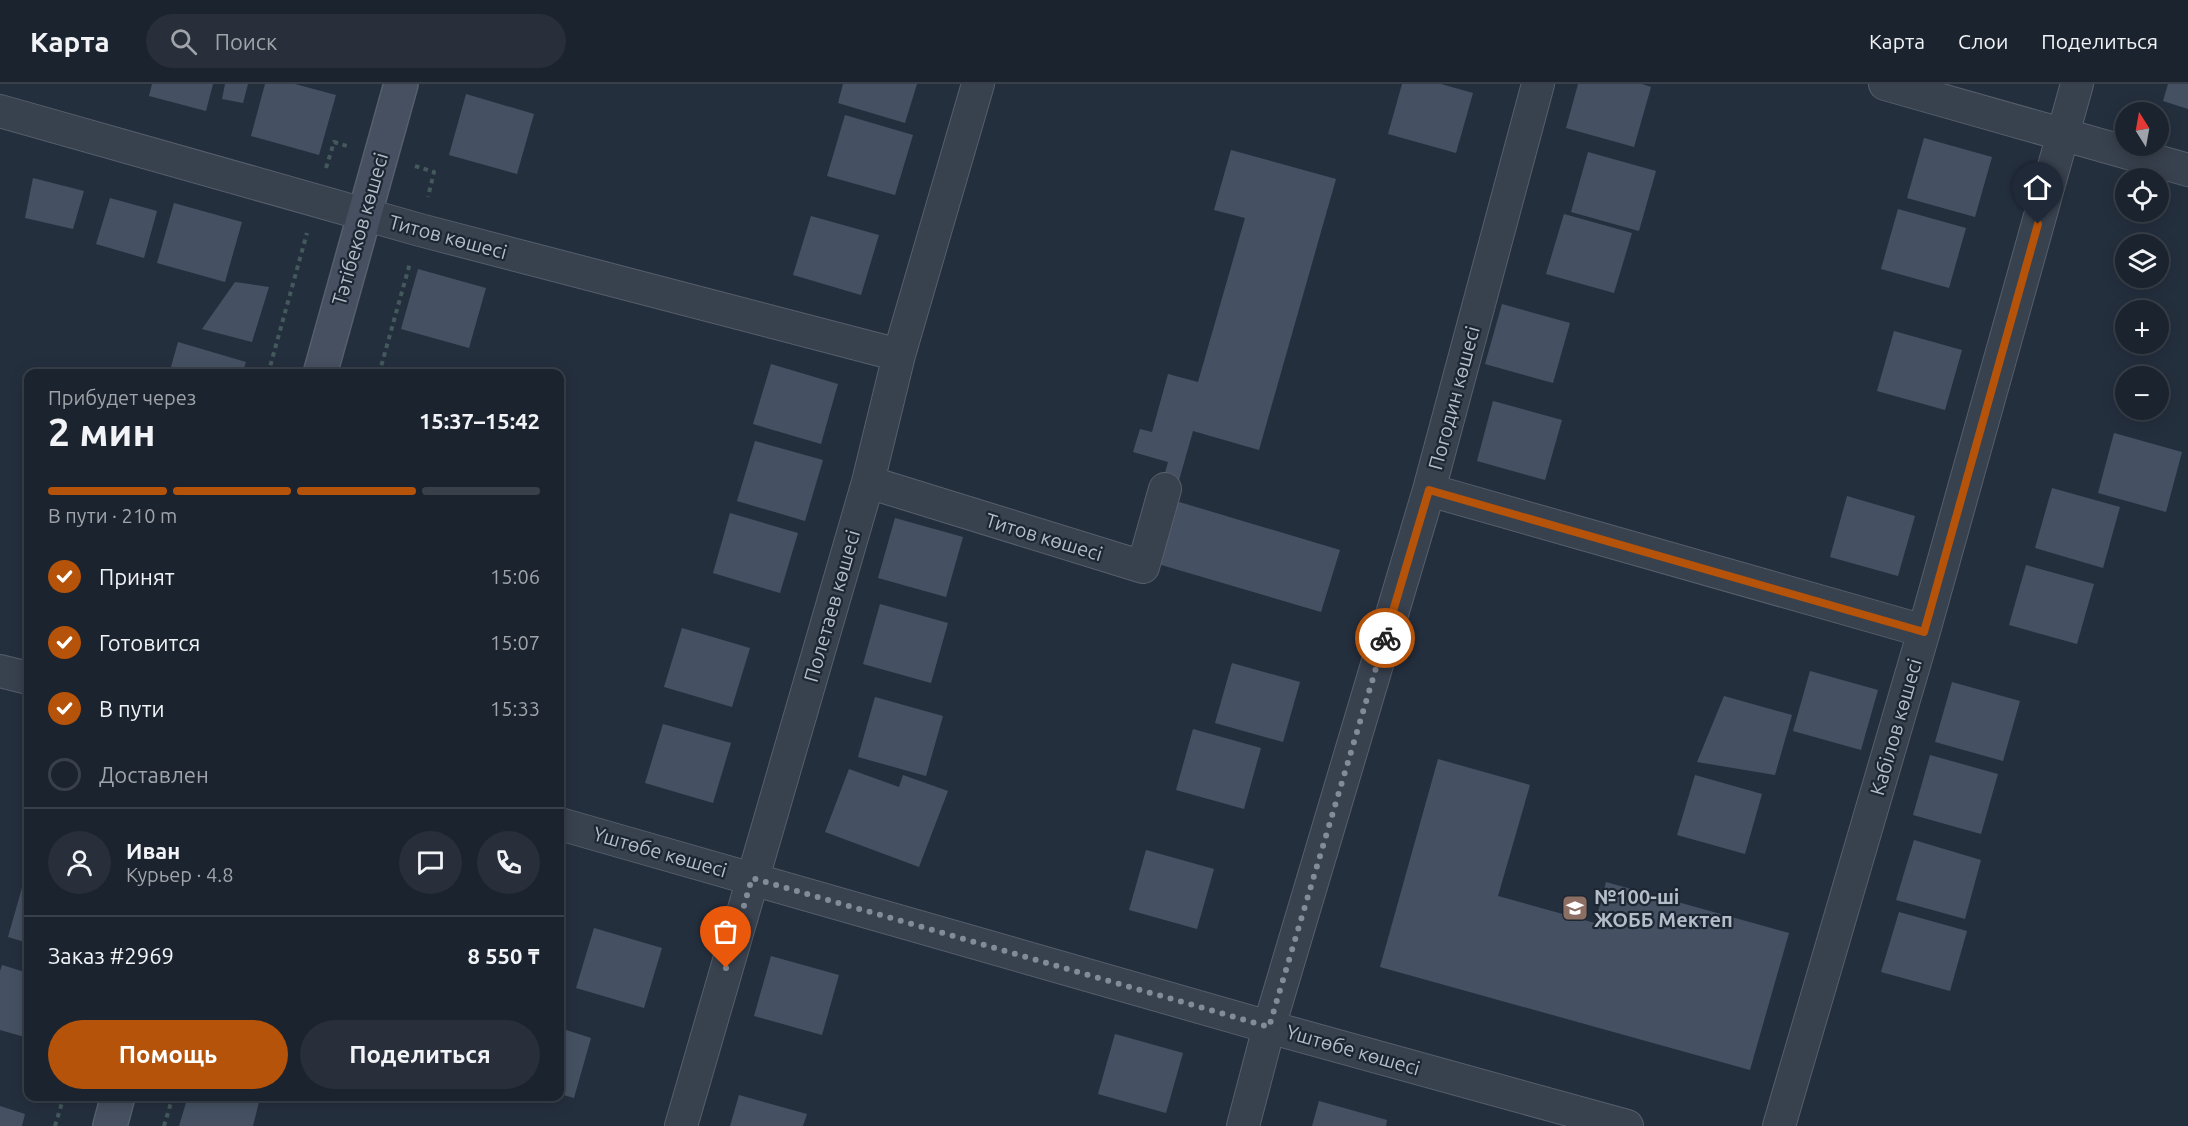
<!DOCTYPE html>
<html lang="ru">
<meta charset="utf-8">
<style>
body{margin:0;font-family:Ubuntu,sans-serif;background:#282f3a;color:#f1f3f6;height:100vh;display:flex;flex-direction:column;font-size:22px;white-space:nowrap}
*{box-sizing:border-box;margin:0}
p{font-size:20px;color:#a0a4aa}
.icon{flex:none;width:33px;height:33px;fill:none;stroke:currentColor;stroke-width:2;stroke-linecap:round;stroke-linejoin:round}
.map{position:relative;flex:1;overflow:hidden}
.drawer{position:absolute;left:24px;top:285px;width:540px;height:732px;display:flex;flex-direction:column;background:#1b232e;border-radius:12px;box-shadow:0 3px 15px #0003,0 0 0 2px #39404a}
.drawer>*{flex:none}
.needle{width:39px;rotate:349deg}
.controls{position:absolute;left:2115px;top:18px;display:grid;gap:12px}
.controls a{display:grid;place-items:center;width:54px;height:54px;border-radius:50%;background:#1b232e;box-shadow:0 3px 15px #0003,0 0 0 2px #39404a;font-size:30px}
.pin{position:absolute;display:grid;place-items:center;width:51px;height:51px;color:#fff;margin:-62px -26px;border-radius:50% 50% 50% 0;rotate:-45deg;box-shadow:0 0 6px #0007}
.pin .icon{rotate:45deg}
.courier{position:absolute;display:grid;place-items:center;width:60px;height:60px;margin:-30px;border:4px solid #b45309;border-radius:50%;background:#fff;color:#222;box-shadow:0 2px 8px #0007}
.overview em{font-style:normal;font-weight:700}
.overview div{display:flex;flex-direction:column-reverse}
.overview{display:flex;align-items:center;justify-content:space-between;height:102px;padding:0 24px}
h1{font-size:39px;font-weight:700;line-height:45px}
.bar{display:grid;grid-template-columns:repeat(4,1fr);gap:9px 6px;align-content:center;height:72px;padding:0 24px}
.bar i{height:8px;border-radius:4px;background:#39404a}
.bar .active{background:#b45309}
.bar p{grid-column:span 4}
.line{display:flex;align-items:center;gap:15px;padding:0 24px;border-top:2px solid #39404a}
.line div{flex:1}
.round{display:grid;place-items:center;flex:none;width:63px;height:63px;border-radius:32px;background:#282f3a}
ol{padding:0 24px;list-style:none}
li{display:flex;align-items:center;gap:18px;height:66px}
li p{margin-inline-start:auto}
li .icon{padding:6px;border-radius:50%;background:#b45309;color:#fff;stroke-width:4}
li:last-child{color:#a0a4aa}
li i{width:33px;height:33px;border:3px solid #39404a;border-radius:50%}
.button{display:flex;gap:12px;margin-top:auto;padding:12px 24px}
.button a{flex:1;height:69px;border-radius:36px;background:#b45309;color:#fff;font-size:24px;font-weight:700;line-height:69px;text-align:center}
.button a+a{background:#282f3a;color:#f1f3f6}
header{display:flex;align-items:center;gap:36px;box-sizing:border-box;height:84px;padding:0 30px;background:#1b232e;border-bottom:2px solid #39404a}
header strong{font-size:28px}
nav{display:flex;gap:33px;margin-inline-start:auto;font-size:21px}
.search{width:420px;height:54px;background:#282f3a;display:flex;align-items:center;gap:15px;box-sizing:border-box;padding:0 21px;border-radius:33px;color:#a0a4aa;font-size:22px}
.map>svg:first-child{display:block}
.building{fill:#455162}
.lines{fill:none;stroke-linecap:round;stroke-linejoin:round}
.street-casing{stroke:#565f6c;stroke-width:34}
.secondary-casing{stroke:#565f6c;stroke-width:36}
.path{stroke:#44595c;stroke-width:4;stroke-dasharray:4.5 4.5;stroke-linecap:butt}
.street{stroke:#38414e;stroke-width:32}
.secondary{stroke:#465061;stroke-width:33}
.done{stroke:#828b98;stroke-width:6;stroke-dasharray:0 10.8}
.route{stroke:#b45309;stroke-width:8}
.labels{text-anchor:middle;stroke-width:4.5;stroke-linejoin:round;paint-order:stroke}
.street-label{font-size:20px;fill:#b4bcc9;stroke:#1d2633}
.poi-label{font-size:20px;font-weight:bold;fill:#b4bcc9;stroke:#1d2633;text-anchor:start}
</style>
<header>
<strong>Карта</strong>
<div class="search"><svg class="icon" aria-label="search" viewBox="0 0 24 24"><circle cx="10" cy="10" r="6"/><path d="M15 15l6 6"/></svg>Поиск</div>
<nav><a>Карта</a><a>Слои</a><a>Поделиться</a></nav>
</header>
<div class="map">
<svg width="2188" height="1042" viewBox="0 0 2188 1042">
<rect width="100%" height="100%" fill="#242f3e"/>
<path class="building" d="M152,0H213L206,27L149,12Z
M225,0H248L243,19L222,15Z
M265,0H295L336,11L319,71L251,52Z
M843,0H917L905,39L838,19Z
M1402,0H1441L1473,9L1456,69L1388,50Z
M1578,0H1642L1651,3L1634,63L1566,44Z
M2168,0H2188V25L2163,17Z
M466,10L534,30L517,90L449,71Z
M845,31L913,51L895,111L827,92Z
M1924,54L1992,73L1975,133L1907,114Z
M1231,66L1336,95L1259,366L1193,347L1178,400L1163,396L1168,378L1133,368L1140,345L1152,348L1168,290L1198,298L1245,134L1214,126Z
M1588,68L1656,87L1639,147L1571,128Z
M33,94L84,107L73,145L25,134Z
M110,114L157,127L144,174L96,160Z
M174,119L242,138L225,198L157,179Z
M1898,125L1966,144L1949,204L1881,185Z
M1564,130L1632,149L1614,209L1546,190Z
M811,132L879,151L861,211L793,191Z
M418,185L486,204L469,264L401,245Z
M235,198L269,203L252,258L202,245Z
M1502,220L1570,239L1553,299L1485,280Z
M1894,247L1962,266L1945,326L1877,307Z
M178,258L246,278L242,290H169Z
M771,280L838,300L821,360L753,340Z
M1493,317L1562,336L1545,396L1477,377Z
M2114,349L2182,368L2166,428L2098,409Z
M755,357L823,376L805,437L737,417Z
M2052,404L2120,423L2103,484L2035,464Z
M1847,412L1915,432L1898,492L1830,473Z
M1176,417L1340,466L1321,528L1158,480Z
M730,429L798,449L780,509L713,489Z
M895,434L963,453L946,513L878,494Z
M2026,481L2094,500L2077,560L2009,541Z
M880,520L948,539L931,599L863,580Z
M682,544L750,564L732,623L664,603Z
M1232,579L1300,598L1283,658L1215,639Z
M1810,587L1878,606L1861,666L1793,647Z
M1952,598L2020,617L2003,677L1935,658Z
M1724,612L1792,631L1775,691L1697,678Z
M875,613L943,632L926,692L858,673Z
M663,640L731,659L713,719L645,699Z
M1193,645L1261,664L1244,725L1176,706Z
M1930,671L1998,690L1981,750L1913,731Z
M1438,675L1530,701L1498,812L1595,839L1606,798L1789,849L1750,986L1380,883Z
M849,685L899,703L903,691L948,707L919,783L825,748Z
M1695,691L1762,710L1745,770L1677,751Z
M1914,756L1981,776L1965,835L1896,816Z
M1146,766L1214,785L1197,845L1129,826Z
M25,793L28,794V859L8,853Z
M1899,828L1967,847L1950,907L1881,888Z
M594,844L662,864L644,924L576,904Z
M771,872L839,891L822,951L754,932Z
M2,881L28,889V954L0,946V887Z
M560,944L591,954L574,1014L560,1010Z
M1115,950L1183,969L1166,1029L1098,1010Z
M739,1011L807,1030L803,1042H730Z
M188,1012H238L259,1018L253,1042H179Z
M1319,1017L1387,1036L1386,1042H1312Z
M0,1022L25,1030L22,1042H0Z"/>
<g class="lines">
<defs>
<path id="street" d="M1885,0L2188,86
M0,27L420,146L899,271
M868,398L1143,483L1165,405
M1429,406L1924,547
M0,587L28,594
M560,740L1269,943L1627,1042
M681,1042L868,398L899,271L978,0
M1243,1042L1269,943L1429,406L1538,0
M1779,1042L1924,547L2077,0"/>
<path id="secondary" d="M320,290L401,0
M110,1042L118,1012"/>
</defs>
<use href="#street" class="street-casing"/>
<use href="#secondary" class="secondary-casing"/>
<path class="path" d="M415,82L434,88L428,113
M326,84L334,58L347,62
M268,290L307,149
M379,290L410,179
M55,1042L64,1012
M164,1042L173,1012"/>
<use href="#street" class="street"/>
<use href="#secondary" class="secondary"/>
</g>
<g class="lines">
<path class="done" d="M726,884L752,794L1269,943L1385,554"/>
<path class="route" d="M1385,554L1429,406L1924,548L2038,140"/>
</g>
<defs>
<symbol id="school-square" viewBox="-11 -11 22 22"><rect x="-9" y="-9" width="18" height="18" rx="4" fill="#8d6e63" stroke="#1d2633"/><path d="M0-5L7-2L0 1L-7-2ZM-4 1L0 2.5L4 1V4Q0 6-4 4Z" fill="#fff"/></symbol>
</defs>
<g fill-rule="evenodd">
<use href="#school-square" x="1560" y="809" width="30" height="30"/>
</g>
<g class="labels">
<g class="street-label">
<text transform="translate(360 145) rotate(-74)" y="7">Тәтібеков көшесі</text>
<text transform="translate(448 153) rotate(15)" y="7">Титов көшесі</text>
<text transform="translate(1454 314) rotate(-75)" y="7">Погодин көшесі</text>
<text transform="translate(1044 453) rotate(17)" y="7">Титов көшесі</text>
<text transform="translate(832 522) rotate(-74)" y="7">Полетаев көшесі</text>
<text transform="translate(1896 643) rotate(-74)" y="7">Кабілов көшесі</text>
<text transform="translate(660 768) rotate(16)" y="7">Үштөбе көшесі</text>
<text transform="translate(1353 966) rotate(16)" y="7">Үштөбе көшесі</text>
</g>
<g class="poi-label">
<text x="1594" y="820">№100-ші<tspan x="1594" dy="23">ЖОББ Мектеп</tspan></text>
</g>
</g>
</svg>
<div class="controls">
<a><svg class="needle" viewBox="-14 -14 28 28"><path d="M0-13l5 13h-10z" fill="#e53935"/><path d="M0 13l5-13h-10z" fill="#a0a4aa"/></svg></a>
<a><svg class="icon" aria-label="locate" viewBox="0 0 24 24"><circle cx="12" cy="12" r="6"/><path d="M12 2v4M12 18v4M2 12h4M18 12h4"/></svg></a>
<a><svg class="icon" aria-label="layers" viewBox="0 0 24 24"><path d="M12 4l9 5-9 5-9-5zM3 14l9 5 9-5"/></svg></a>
<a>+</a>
<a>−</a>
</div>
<div class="pin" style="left:726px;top:884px;background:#ea580c"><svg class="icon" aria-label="bag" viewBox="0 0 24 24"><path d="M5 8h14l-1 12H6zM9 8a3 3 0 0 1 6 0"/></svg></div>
<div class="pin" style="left:2038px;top:140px;background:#1f2937"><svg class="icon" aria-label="home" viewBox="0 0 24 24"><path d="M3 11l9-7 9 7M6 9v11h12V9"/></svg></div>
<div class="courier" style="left:1385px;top:554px"><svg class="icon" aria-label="bike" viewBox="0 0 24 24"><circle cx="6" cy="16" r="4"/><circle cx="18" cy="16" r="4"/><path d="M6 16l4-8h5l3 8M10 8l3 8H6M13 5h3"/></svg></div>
<section class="drawer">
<div class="overview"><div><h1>2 мин</h1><p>Прибудет через</p></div><em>15:37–15:42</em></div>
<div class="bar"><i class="active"></i><i class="active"></i><i class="active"></i><i></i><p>В пути · 210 m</p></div>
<ol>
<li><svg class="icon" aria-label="check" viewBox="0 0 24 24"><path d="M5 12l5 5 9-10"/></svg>Принят<p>15:06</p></li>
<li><svg class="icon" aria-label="check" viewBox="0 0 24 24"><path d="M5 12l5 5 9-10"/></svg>Готовится<p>15:07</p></li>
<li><svg class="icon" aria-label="check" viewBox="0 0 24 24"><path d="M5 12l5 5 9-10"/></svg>В пути<p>15:33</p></li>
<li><i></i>Доставлен</li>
</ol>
<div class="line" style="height:108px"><a class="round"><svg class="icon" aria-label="person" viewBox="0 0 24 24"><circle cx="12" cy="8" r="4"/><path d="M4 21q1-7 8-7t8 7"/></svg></a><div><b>Иван</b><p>Курьер · 4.8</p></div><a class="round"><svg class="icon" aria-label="chat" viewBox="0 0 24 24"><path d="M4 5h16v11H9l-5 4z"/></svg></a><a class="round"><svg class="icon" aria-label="phone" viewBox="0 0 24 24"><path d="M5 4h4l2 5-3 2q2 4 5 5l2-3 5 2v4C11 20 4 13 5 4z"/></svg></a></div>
<div class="line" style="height:78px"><div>Заказ #2969</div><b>8 550 ₸</b></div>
<div class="button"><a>Помощь</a><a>Поделиться</a></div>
</section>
</div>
